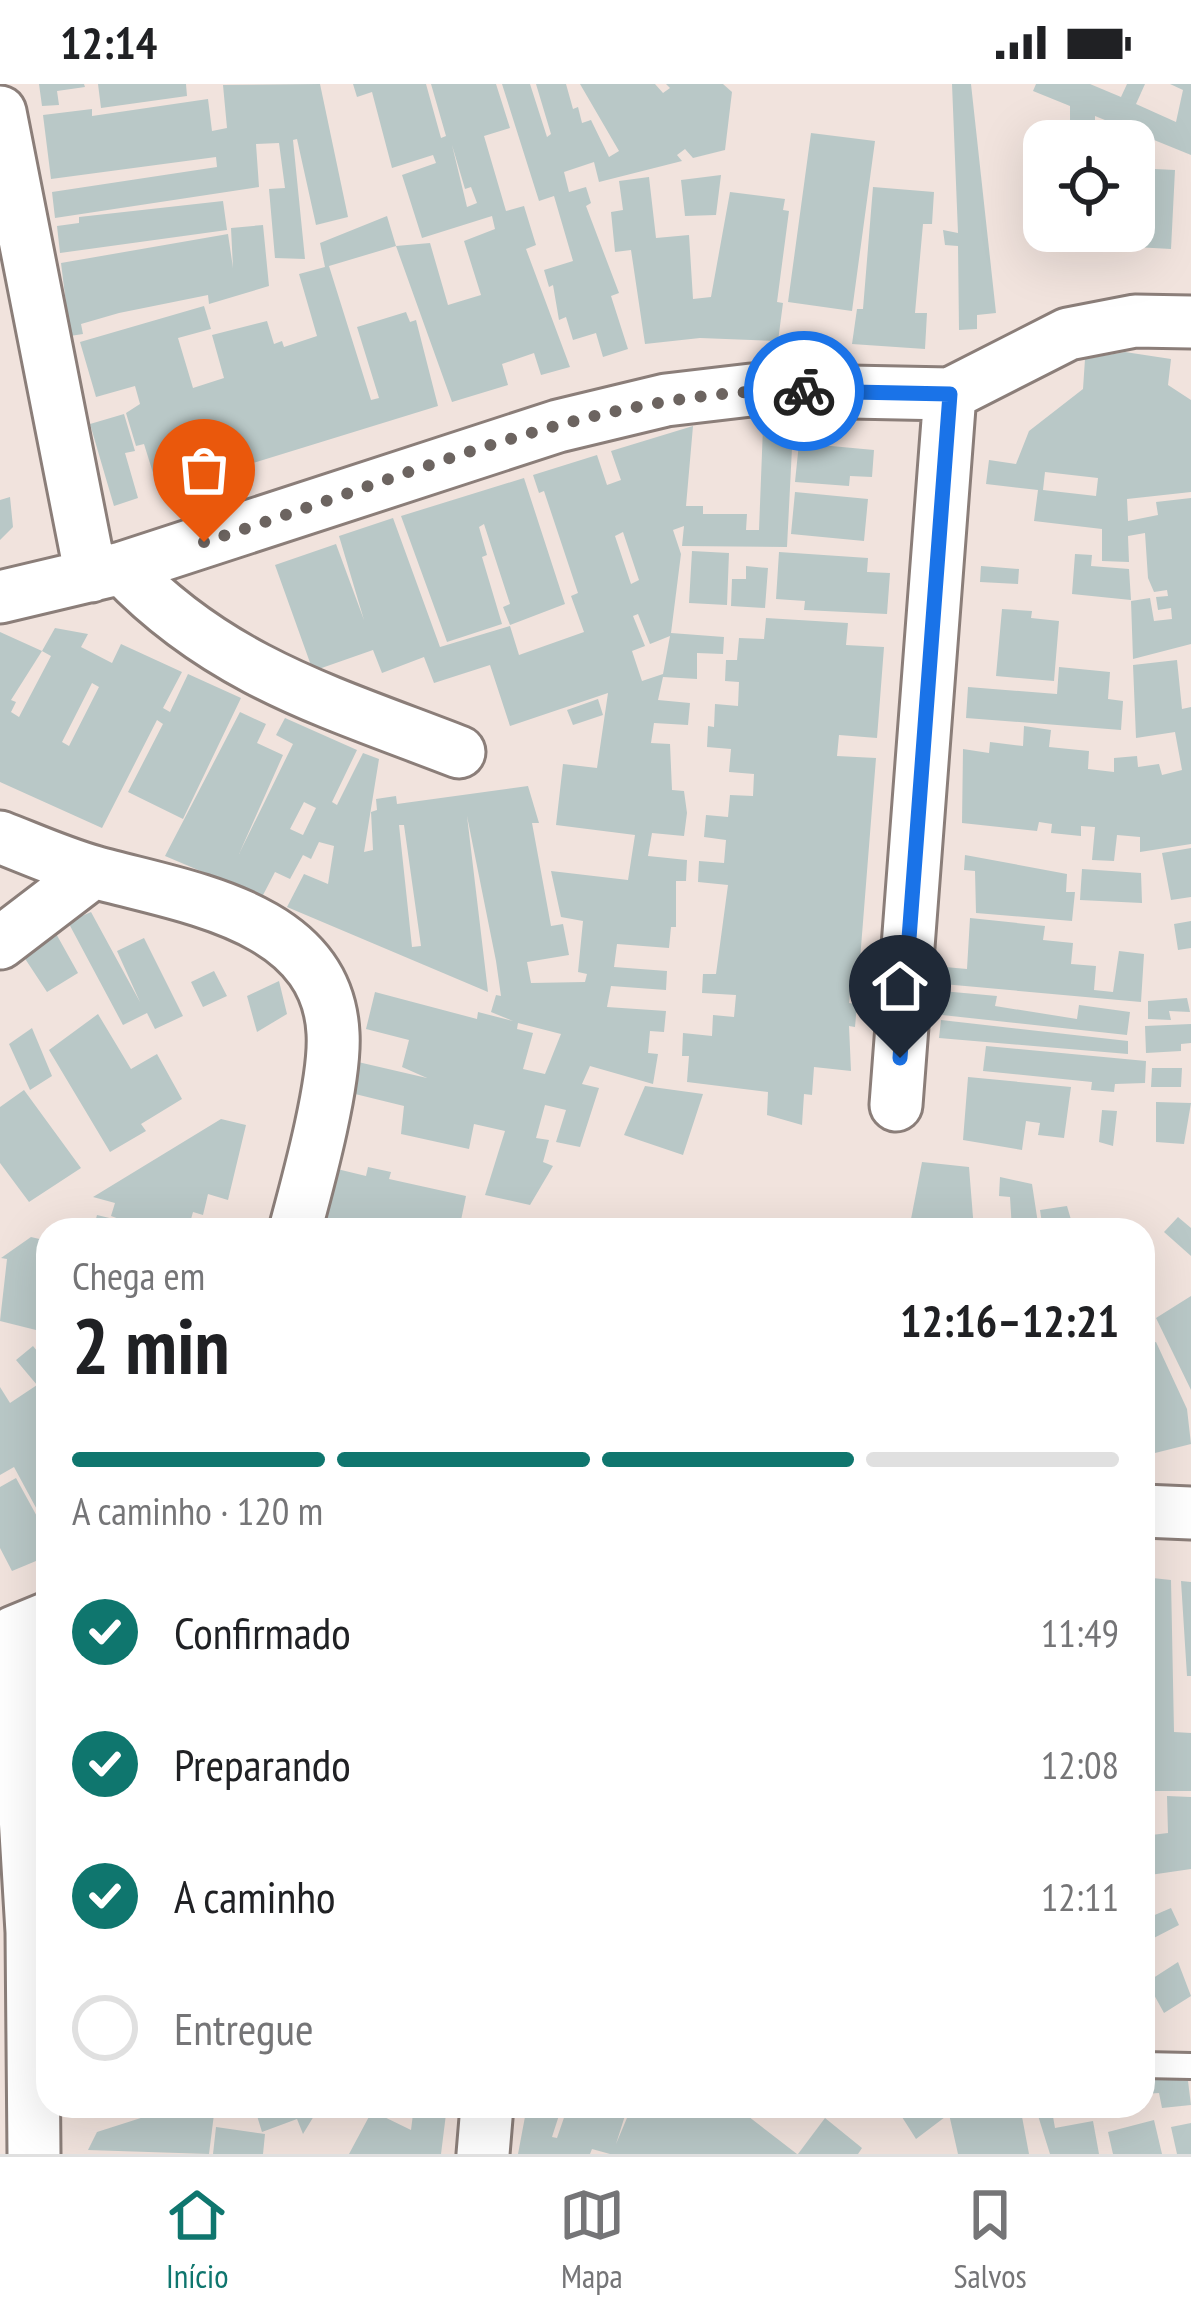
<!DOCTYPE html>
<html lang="pt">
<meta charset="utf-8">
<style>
body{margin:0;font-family:"PT Sans Narrow",sans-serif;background:#f2f2f2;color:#202124;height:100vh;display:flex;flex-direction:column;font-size:45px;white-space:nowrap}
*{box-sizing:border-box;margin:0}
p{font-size:39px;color:#757577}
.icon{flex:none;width:66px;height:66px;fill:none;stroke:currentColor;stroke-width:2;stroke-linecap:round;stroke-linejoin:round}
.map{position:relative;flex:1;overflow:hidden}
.sheet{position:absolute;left:36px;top:1134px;width:1119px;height:900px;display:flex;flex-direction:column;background:#fff;border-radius:36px;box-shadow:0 12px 48px #0002}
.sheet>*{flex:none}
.tools{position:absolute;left:1023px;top:36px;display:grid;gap:24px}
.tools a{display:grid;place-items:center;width:132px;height:132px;border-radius:24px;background:#fff;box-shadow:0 12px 48px #0002;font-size:60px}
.pin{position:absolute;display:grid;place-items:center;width:102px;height:102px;color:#fff;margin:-123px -51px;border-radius:50% 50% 50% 0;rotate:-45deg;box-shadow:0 0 12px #0007}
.pin .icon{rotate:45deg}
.courier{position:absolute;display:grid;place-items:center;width:120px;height:120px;margin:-60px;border:9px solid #1a73e8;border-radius:50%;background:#fff;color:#222;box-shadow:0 3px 15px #0007}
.headline em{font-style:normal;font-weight:800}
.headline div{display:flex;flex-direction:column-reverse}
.headline{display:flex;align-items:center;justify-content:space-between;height:204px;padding:0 36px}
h1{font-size:78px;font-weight:800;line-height:90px}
.bar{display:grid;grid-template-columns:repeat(4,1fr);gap:18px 12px;align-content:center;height:144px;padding:0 36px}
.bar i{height:15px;border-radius:9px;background:#e0e0e0}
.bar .active{background:#0f766e}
.bar p{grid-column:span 4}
ol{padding:0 36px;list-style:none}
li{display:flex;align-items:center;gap:36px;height:132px}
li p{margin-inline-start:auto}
li .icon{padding:12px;border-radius:50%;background:#0f766e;color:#fff;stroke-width:4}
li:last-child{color:#757577}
li i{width:66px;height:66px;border:6px solid #e0e0e0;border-radius:50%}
.status{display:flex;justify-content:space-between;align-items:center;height:84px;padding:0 60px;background:#fff;direction:ltr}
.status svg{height:33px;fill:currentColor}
.tab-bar{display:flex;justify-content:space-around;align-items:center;height:168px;border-top:3px solid #e0e0e0;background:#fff;font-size:33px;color:#757577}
.tab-bar a{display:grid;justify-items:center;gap:6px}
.tab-bar .active{color:#0f766e}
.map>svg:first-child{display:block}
.building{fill:#b9c8c7;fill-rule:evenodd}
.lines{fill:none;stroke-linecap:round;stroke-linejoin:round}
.lane-casing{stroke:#8b7e79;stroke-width:30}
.street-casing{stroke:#8b7e79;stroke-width:57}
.lane{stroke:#fff;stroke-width:24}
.street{stroke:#fff;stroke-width:51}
.done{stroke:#6c6460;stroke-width:12;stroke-dasharray:0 21.6}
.route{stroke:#1a73e8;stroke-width:15}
</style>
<div class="status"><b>12:14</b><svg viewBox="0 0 49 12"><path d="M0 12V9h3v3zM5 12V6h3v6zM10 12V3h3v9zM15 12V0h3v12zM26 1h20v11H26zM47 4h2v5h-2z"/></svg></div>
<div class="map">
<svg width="1191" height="2070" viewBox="0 0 1191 2070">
<rect width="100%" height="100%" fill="#f1e3dd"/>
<path class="building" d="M39,0H84L85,3L57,7L59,21L42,22Z
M98,0H186L187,12L101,24Z
M320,0L348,133L316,141L297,55L293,56L305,175L275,174L269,105L285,104L279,59L256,60L259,103L55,134L52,108L217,83L216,73L51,95L43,31L92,25V32L208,15L212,47L227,44L223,1Z
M353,0H426L441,54L446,52L431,0H496L510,44L484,52L506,127L524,122L536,161L526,165L570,283L541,291L534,269L502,280L508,301L452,318L396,162L329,182L371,316L379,314L357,243L406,228L410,238L416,236L438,322L159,408L144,360L136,362L126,329L140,320L135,302L96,313L80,258L204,222L211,245L178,254L193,304L224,294L212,251L267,237L274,260L282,257L284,263L317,252L299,190L325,183L320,159L387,132L396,162L430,159L448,221L481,211L464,157L495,145L492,132L422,154L402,91L436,79L433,71L392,84L372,8L357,13ZM452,61L465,105L471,103L477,119L467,123Z
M502,0H530L547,53L551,50L536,0H566L573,25L578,23L582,39L591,36L609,73L619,67L580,0H655L663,9L670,4L666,0H723L732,8L725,66L693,74L685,65L677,71L682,77L599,98L594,78L564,88L569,108L586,103L591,119L586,122L619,209L611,212L628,265L603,273L596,249L573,256L566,233L559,236L553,201L549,203L544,186L573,177L554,112L539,117Z
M952,0H971L996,229L977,231V245L959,246L958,162L945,161L943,146L958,149Z
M1036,0H1090L1121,13L1127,0H1145L1136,20L1176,38L1183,6L1170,0H1191V71L1095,32V56L1070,55V22L1033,7Z
M811,49L875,57L852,227L788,218Z
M1134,84L1175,86L1171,165L1081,160V147H1134Z
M721,91L716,131L685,132L681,96Z
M649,93L656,154L689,151L693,215L711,213L730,108L785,115L783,126L789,127L777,218L783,219L778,257L700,254L645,260L631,166L615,168L611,128L623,126L619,97Z
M873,103L934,108L932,140H923L915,229H927L925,265L852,260L857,225H863Z
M223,117L227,146L60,169L57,142L79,139V133Z
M263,141L269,202L209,220L208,211L119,229L81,240L83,250L70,252L61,179L228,150L233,184L231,144Z
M1125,268L1171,275L1168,301L1191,316V408L1127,415L1128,437L1158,431L1156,418L1191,414V560L1133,575L1131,517L1150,514L1154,537L1172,535L1171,524L1158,526L1156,513L1168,512L1167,506L1154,508L1148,494L1145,449L1128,452L1129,478L1102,477V445L1034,437L1038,406L986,400L989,376L1016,380L1029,347L1083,305L1085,275ZM1045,388L1098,394L1096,412L1043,406Z
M124,330L135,367L125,369L138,414L114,422L90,340Z
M693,342L686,422H703V430H747L746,446H759L763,343L793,344L787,463L682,462L684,442L673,446L681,470L671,549L724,553L723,570L697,569V595L663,593L658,616L690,619L688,641L654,639L651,659L670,660L672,706L684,707L687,729L684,752L652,749L648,772L687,776L686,797H676V843H671L669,864L617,860L614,883L667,887L666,906L611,902L607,923L666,927L664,948L650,947L648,969L658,970L653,1000L590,982L582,1000L599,1004L580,1063L556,1058L566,1026L545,1021L536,1054L549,1056L543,1078L553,1082L530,1121L485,1111L505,1047L474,1040L469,1065L401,1050L404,1022L351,1009L358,978L427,994L402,983L409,956L366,945L375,908L477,935L478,928L513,937L491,928L496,911L501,912L496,877L467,732L488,908L287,823L304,790L328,800L334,762L319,758L311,775L303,771L290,795L275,788L262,813L165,772L240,628L266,640L257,659L283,671L239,770L293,660L276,651L285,634L357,666L332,718L337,721L363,669L379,675L364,768L373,766L371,728L377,726L376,715L396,712L397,720L528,702L539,739H532L551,842L563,840L569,871L527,878L531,899L585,898L587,890L578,888L583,837L561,833L551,787L628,796L635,751L556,741L563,680L597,684L608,609L510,642L490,581L434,599L424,573L382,589L373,566L313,587L275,481L336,460L364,536L339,452L393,434L440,563L510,542L519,571L584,548L571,512L578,509L544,407L539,409L533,391L597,371L607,401L621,396L611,367ZM623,448L639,496L631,500L615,452ZM638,530L650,560L670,552L663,590L642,597L632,567L645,562L633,532ZM304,718L316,724L303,751L290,745ZM399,741H404L421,862L412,863ZM518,939L561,950L545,990L523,985L533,949L517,945Z
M799,359L874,366L872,393L850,392L849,402L795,398Z
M524,394L565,520L510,541L503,523L510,520L484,440L479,443L487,471L482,473L502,540L447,558L401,432Z
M795,408L868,415L864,457L791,450Z
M10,413L13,443L0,456V416Z
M692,467L729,469L727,521L689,519Z
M779,468L868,474L867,488L890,489L887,530L804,526L805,517L776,515Z
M1075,470L1092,471L1091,482L1129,485L1131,516L1072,510Z
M746,482L768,484L765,524L731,522L732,495H746Z
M981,482L1019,485L1018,500L980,498Z
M1002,525L1032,527L1031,534L1059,537L1054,597L996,592Z
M766,534L848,539L846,561L884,563L877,654L839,651L837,672L876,674L858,901H851L849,919L857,920L855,943L849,942L851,987L814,983L812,1011L804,1010L802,1041L767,1031L768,1008L687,998L689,972H682L683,949L712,952L713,931L734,933L736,911L702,909L703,890H716L728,801L698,798L699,777L724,779L726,756L704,753L706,731L728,733L730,711L753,712L754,690L729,688L731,665L707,663L708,642L714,643L715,620L738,622L739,598L725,597L726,576H737L739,554L764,555Z
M55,544L88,550L81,563L112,579L121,560L182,588L163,624L170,628L188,590L241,614L183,735L128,708L163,640L157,636L102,744L0,698V548L42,567L11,616L16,618L11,628L19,633L51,572L42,567ZM92,599L99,603L69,662L62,658Z
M1177,576L1182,625L1191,623V760L1140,768V753L1117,751L1114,777L1092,776L1095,743L1081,742V752L1051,749L1052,740L1039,738L1037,747L962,739L963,665L989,669L990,658L1023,662L1024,642L1051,646L1049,663L1089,667L1088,685L1114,688V674L1137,672L1138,683L1159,680L1162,691L1182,686L1175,648L1136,654L1133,581Z
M1059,583L1110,588L1108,615L1123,617L1121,646L966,634L968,603L1057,610Z
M598,615L603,631L573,641L567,626Z
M1191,764V813L1171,816L1162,769Z
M965,771L1067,790L1066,808H1075L1072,837L976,829L975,787L964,786Z
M1082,785L1141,789L1142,819L1080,816Z
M91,828L140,918L117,867L144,854L183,932L155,945L147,929L123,941L68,838Z
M970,834L1045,842L1043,856L1073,859L1071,880L1096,882L1094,906L1113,908L1119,867L1144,870L1141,918L943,900L945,883L967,885Z
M1191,837V864L1178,866L1174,840Z
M54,846L78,889L47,908L20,867Z
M214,887L227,912L203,923L191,898Z
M279,897L287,930L257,948L247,912Z
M942,907L997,912L995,922L1077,935L1079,921L1130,928L1127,951L942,931Z
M1187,914L1190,928L1169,927L1171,936L1148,935V917Z
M98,930L131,985L157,970L182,1015L141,1040L146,1047L110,1068L49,966Z
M941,936L1128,957V970L939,954Z
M1191,940V959L1181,960V967L1146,969L1145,942Z
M32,944L52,992L30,1006L9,960Z
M986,962L1146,977L1145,999L1115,1000L1114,1008L1091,1006L1092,998L983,987Z
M1152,984H1182L1181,1003H1151Z
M968,993L1071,1003L1064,1054L1038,1051L1040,1039L1026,1037L1022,1066L963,1056Z
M645,1002L703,1010L683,1071L624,1051Z
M24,1006L81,1084L29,1118L0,1079V1023Z
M1156,1018L1191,1019L1184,1060L1156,1058Z
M1102,1026L1117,1027L1113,1062L1099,1058Z
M221,1035L246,1041L228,1116L208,1110L203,1131L193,1128L188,1146H93L97,1131L130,1139L111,1132L115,1119L93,1113Z
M922,1078L969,1083L974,1146H922V1136L911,1135Z
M368,1083L391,1088L389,1095L466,1112L459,1146H319L333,1084L366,1092Z
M1000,1093L1032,1100L1039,1146H1012L1010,1113L999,1112Z
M1067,1122L1074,1146H1043L1040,1126Z
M1178,1133L1191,1144V1172L1164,1148Z
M479,1136L517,1144V1146H477Z
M31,1153L48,1157V1249L0,1237L7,1175L1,1174Z
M1191,1212V1306L1156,1234Z
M1156,1258L1187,1325L1191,1360L1147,1371L1143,1261Z
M33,1262L48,1280V1429L41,1433L14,1383L0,1391V1303L10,1319L37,1301L16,1276Z
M16,1394L45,1447L40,1449L48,1472L12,1487L0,1464V1403Z
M1143,1493L1171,1496L1174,1648L1191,1649V1707H1145Z
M1181,1497L1191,1498V1592H1187Z
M1167,1712L1191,1713V1785L1143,1792V1752L1168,1749Z
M1171,1824L1179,1841L1148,1857L1143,1836Z
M1178,1878L1191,1912L1164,1929L1147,1898Z
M1143,1992L1188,1997L1191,2021L1162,2024L1159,2009L1143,2010Z
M215,2022L209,2070L88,2066L97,2048L169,2025Z
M254,2022H320L303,2050L297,2035L262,2048Z
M414,2022H447L441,2070H349L372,2027L411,2046Z
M527,2022H562L552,2053L557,2054L568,2022H628L616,2060L632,2022H735L797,2070H610L592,2065L590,2070H518Z
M819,2022H867L864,2033Z
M895,2022H943L949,2030L947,2022H1020L1029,2070H958L949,2030L916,2055Z
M1035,2022H1068L1052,2027L1055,2044L1093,2037L1099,2070H1050Z
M825,2034L862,2064L858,2070H798Z
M1154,2036L1162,2070H1113L1108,2048Z
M1191,2039V2070H1177L1171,2043Z
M216,2043L265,2050L263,2070H213Z"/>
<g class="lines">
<defs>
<path id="lane" d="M1143,1981L1191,1982"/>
<path id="street" d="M0,28L91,492
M122,484C220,587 330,618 459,668
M0,513L122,484L558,342L666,316L751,306L950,310L1068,250L1135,237L1191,238
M0,753C31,765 62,779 94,788C182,813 327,830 333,949C336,997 308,1098 295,1146
M0,859L93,788
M896,1021L950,310
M1143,1427L1191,1429
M34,2070L32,1848L14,1548L48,1534
M483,2070L487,2022"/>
</defs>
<use href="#lane" class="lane-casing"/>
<use href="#street" class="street-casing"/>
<use href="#lane" class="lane"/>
<use href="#street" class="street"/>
</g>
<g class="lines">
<path class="done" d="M204,458C396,398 601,302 804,307"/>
<path class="route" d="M804,307L950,310L900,974"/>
</g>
</svg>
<div class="tools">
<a><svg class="icon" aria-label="locate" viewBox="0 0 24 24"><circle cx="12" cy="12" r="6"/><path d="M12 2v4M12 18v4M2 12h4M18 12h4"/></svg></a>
</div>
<div class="pin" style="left:204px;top:458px;background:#ea580c"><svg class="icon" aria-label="bag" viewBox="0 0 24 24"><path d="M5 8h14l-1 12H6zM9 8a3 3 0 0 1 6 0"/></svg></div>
<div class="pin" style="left:900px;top:974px;background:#1f2937"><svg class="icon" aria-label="home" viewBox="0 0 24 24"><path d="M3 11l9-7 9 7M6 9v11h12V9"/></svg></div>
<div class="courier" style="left:804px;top:307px"><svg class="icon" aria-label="bike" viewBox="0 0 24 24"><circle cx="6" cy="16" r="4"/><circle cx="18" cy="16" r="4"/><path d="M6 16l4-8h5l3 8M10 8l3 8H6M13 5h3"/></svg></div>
<section class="sheet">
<div class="headline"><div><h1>2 min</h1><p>Chega em</p></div><em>12:16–12:21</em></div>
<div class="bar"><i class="active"></i><i class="active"></i><i class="active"></i><i></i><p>A caminho · 120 m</p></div>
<ol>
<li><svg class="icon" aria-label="check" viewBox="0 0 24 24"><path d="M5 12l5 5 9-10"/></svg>Confirmado<p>11:49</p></li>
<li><svg class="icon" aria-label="check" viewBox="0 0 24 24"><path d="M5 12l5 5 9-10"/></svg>Preparando<p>12:08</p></li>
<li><svg class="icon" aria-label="check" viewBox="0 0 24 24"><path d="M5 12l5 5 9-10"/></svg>A caminho<p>12:11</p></li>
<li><i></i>Entregue</li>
</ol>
</section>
</div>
<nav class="tab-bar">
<a class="active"><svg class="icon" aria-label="home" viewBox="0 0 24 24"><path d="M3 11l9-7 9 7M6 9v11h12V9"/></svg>Início</a>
<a><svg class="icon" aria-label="map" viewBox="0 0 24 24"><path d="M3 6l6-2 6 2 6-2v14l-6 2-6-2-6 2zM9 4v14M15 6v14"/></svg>Mapa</a>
<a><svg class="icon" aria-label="saved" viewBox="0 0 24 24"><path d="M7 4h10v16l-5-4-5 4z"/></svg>Salvos</a>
</nav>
